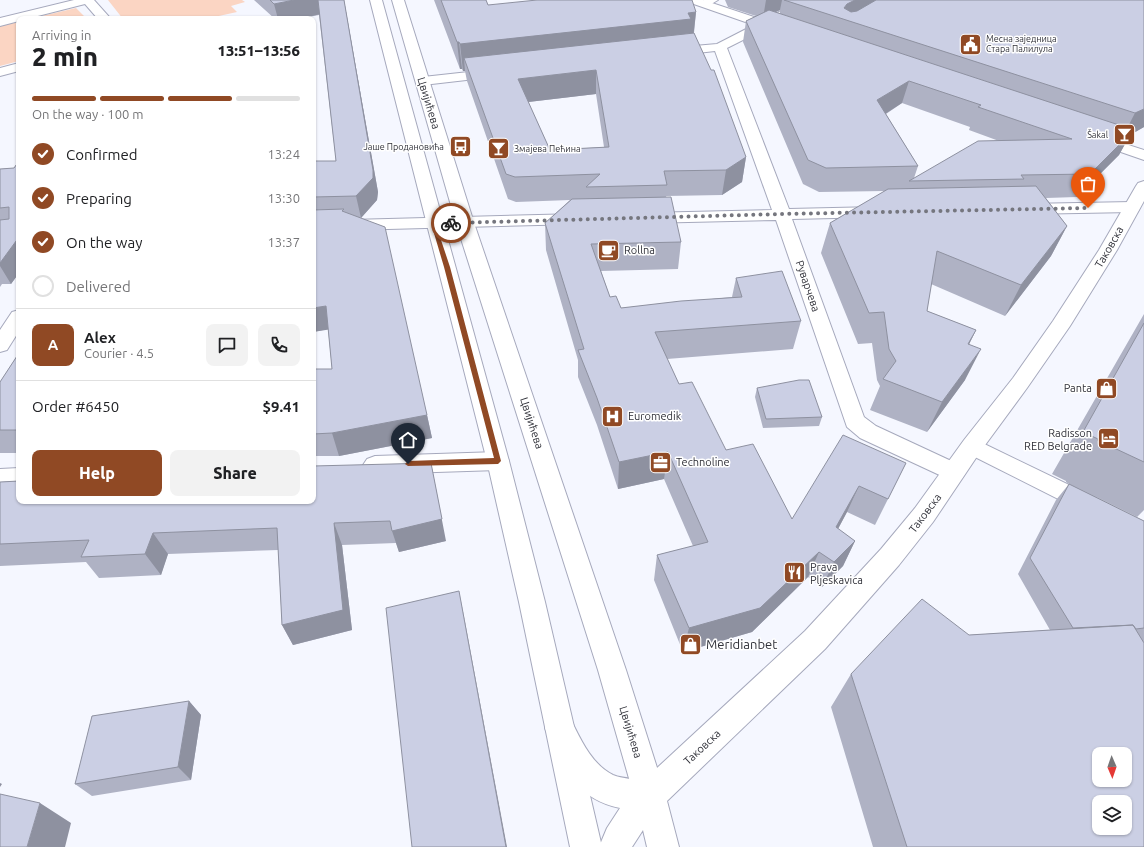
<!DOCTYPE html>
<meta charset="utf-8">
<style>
body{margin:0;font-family:Ubuntu,sans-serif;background:#f2f2f2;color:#202124;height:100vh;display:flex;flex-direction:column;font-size:15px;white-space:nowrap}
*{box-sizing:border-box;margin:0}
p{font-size:13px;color:#757577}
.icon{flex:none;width:22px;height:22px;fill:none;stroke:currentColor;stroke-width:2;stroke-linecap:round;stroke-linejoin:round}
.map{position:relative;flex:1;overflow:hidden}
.side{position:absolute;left:16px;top:16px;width:300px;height:488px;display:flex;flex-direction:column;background:#fff;border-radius:8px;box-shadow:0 1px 3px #0004}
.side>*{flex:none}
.needle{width:26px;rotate:178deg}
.controls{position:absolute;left:1092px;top:747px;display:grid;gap:8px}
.controls a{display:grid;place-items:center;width:40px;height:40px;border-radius:8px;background:#fff;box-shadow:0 1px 3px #0004;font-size:20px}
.pin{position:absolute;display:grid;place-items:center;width:34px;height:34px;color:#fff;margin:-41px -17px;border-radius:50% 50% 50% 0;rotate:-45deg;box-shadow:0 0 4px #0007}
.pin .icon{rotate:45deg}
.courier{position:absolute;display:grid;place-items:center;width:40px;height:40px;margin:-20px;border:3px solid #904924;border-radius:50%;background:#fff;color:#222;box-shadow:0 1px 5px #0007}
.overview em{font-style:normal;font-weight:800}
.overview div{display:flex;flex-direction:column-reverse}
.overview{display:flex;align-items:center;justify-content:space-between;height:68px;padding:0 16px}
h1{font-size:26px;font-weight:800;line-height:30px}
.bar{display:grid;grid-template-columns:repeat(4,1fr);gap:6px 4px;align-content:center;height:48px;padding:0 16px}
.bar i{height:5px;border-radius:3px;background:#e0e0e0}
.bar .selected{background:#904924}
.bar p{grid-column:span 4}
.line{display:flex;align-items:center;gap:10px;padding:0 16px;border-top:1px solid #e0e0e0}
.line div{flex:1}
.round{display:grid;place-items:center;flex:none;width:42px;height:42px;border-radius:8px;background:#f2f2f2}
ol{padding:0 16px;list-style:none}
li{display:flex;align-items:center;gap:12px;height:44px}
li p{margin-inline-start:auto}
li .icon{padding:4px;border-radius:50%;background:#904924;color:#fff;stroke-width:4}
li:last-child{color:#757577}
li i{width:22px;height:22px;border:2px solid #e0e0e0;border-radius:50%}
.cta{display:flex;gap:8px;margin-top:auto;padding:8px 16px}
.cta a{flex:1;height:46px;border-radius:8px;background:#904924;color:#fff;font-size:16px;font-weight:800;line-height:46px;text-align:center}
.cta a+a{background:#f2f2f2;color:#202124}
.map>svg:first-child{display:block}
.green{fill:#fbd5c3}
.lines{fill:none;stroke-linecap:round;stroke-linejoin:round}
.service-casing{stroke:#a6a9bd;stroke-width:2}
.minor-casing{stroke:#a6a9bd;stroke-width:2}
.secondary-casing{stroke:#a6a9bd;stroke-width:2}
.primary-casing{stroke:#a6a9bd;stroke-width:2}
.service{fill:#fff;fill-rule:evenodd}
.minor{fill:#fff;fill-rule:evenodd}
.secondary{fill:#fff;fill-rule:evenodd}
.primary{fill:#fff;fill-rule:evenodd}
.wall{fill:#afb2c4;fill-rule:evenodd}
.shaded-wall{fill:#8e91a0}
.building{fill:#cbcfe4;stroke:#8e91a0;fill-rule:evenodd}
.route{fill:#904924}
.done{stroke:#75767e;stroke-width:4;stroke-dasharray:0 7.2}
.labels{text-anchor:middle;stroke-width:3;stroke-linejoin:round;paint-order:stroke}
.far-poi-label{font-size:9px;fill:#303139;stroke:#fff;text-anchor:start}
.street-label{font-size:11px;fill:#303139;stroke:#fff}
.poi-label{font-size:11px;fill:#303139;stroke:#fff;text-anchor:start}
.near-poi-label{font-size:13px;fill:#303139;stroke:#fff;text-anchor:start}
</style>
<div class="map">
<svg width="1144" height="847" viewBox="0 0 1144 847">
<rect width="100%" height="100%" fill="#f5f7ff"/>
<path class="green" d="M108,0H242L245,2L231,6L237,12L205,19H123Z
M76,8L87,19H29Z
M19,21V61L0,66V26Z"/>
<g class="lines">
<defs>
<path id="service" d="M704,0H718L708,6H700L699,4Z
M972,438L1096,498L1099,504L1096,510L1088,513L1080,510L965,452L962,446L965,440Z"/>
<path id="minor" d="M74,0H94L111,19H98L85,4L26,19H19V21L0,26V18Z
M686,0H703L763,20L803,0H818L816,2L775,24L782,26L784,29L782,32L778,33L765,29L727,48L789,209L877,207L883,208L885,212L883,216L877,217L792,219L864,417L876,426L962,466L966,472L962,478L954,481L946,478L860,438L847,427L776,220L645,223L639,222L637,218L639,214L645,213L772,210L715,51L671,56L666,55L665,52L666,49L671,48L717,44L754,25L688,2Z
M19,63V71L0,76V68Z
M496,69L501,70L503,73L501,76L423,85L418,84L416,81L418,78L423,77Z
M1094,134L1144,150V160L1089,141L1087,138L1089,135Z
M1132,202L1138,203L1140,207L1138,211L1132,212L1025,214L1019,213L1017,209L1019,205L1025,204Z
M579,214L585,215L587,219L585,223L579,224L313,231V221Z
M19,310V331L7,350L0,352V330L12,312Z
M498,452L506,455L509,461L506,467L498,470L375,474L367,471L363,465L367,459L375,456Z
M19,468V486L0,487V469Z"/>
<path id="secondary" d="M370,0H382L509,461L545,602L602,847H570L519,602L487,461Z
M392,0H404L474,223L626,670L666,796L661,807L650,812L639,807L634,796L598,670L456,223Z"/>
<path id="primary" d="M1144,181V201L1117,250L1070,326L1027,388L980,452L933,522L899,565L825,649L667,801L679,847H647L643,830L632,847H599L607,828L620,808C576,799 561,766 545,728L550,718L560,713L570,718C580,738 591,764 613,775C622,779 635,779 644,780L805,631L881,549L915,508L964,440L1013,378L1053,321L1099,250L1136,186L1138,183Z"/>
</defs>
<use href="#service" class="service-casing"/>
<use href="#minor" class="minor-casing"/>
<use href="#secondary" class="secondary-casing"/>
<use href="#primary" class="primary-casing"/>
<use href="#service" class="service"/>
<use href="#minor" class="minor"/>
<use href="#secondary" class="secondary"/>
<use href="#primary" class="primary"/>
</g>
<path class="wall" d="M254,0H344L378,192L377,200L361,218L427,415L432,438L339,456H313V369H332L328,329L313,332V161H336L319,15L298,19H275Z
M434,0H486L488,5L696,12L694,33L746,157L742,182L722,195L666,196L681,242L678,269L601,271L610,297L621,308L732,297L736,278L801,321L793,349L667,359L679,384L726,450L792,519L906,463L875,525L847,512L838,529L855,541L843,566L822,587L808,577L752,632L683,652L654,580L657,555L693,546L664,479L618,489L597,425L578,377V360L546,250L545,223L570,200L516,202L508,199L467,81L465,71H463L462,69H460ZM596,94L604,147L550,150L528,102Z
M725,0H1144V127L1130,135L1119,155L1077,197L1046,198L1067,226L1051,256L1005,316L931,284L927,311L976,330L969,344L965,380L927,432L870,410L880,386L877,380L872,343L858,344L821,253L830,223L885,191L819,192L803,184L743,42L746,21L756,16L728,7ZM780,10V13L776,12ZM902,103L970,127L969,130L999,141L914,178L918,166L886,114Z
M19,161V273L11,284H2L0,287V169L14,168Z
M1144,314V510L1137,517L1070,484L1144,521V642H1143L1144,847H873L831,707L851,674L969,635L1050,630L1018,574L1056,500L1069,484L1066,482V481L1052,474Z
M19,353V453H0V382Z
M757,388L822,417L819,426L763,428L755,397Z
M313,466L446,541L399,552L396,543L342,545L352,630L293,645L282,625L278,550L168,554L161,575L99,578L86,562L0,566V482Z
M189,701L201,715L191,780L92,796L75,784Z"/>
<path class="shaded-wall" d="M294,0H318L321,14L298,19H278L274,4Z
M344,0L378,192L377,200L361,218L356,196Z
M766,0H782L780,10L763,18Z
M855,0H893L842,19L844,8L847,4Z
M696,12L693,39L464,58L465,71H463L460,44Z
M457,42H459L462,69H460Z
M596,70V94L520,103L518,79Z
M909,81L902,103L871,123L877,100Z
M1144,109V127L1130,135L1119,155L1077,197L1090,174L1121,140L1135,113Z
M746,157L742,182L722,195L726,170Z
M1067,226L1051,256L1005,316L1021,285Z
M19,237V273L11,284L0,266V263Z
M326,306L332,329L313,332V308Z
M976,330L961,361L968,344Z
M981,349L965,380L927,432L942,402Z
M427,415L432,438L339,456L332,433Z
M668,452L664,479L618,489L619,462Z
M431,463L446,541L399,552L392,531Z
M859,486L847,512L825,553L836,527Z
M334,523L342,545L352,630L293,645L282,625Z
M153,533L168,554L161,575L145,554Z
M855,541L843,566L822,587L834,562Z
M819,552L808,577L752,632L683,652L689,628Z
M459,591L465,622L507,847H506Z
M189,701L201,715L191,780L178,767Z
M0,783L2,784L0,787Z
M40,803L71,823L65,847H27Z"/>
<path class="building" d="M270,0H294L274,4Z
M318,0H344L373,170V178L356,196L313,197V161H336Z
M441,0H486L488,5L537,0H692L696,12L688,13L691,19L460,44L459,42H457Z
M784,0H855L847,4L844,8L851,12L857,11L876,0H1144V109L1135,113Z
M769,10L1119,125L1116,127L1132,132L1090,174L1021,175L1024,179L909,181L978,141L1072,139L978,107L981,105L909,81L877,100L918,166L826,168L808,160L746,21Z
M694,33L711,70H714L746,157L726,170L664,171L667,185L586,187L600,174L515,177L506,174L464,58ZM596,70L609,147L550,150L518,79Z
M19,161V237L0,263V220L9,219V207L0,208V169L14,168Z
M1036,186L1067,226L1021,285L937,251L927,311L976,330L968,344L981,349L942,402L883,379L896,361L889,349L884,312L869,313L830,223L888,189Z
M671,197L681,242L591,244L610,297L616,296L621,308L681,301L742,297L736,278L782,271L801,321L655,332L679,384L692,382L726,450L753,444L792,519L843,435L906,463L888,499L859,486L836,527L855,541L834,562L819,552L760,608L689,628L657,555L708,542L668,452L619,462L597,398L578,350L584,349L545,223L572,199Z
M344,209L342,211L385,227L427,415L332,433L313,434V369H332L326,306L313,308V210Z
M1144,323V462L1097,440L1098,439L1083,432Z
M19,353V430H0V382Z
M799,380H809L822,417L766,419L757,388Z
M431,463L442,519L392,531L390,521L334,523L343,610L282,625L277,528L153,533L145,554L81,557L89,540L0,544V482L19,481V501H313V466Z
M1069,484L1144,521V628L1136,629L1133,625L1073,628L1030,558Z
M459,591L506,847H412L386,608Z
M922,599L969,635L1133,625L1144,643V847H907L851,674ZM1099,754H1125V780H1099ZM1099,802H1125V828H1099Z
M189,701L178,767L75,784L92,716Z
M0,794L40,803L27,847H0Z"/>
<path class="route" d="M451,221L453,223V224L436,225L450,267L501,461L498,464L408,466L405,464L408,461L494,458L444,267L431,223L434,222Z"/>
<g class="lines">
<path class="done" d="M451,223L782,214L1088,208"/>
</g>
<defs>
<symbol id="civic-square" viewBox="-11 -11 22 22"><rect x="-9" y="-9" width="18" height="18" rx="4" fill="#904924" stroke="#fff"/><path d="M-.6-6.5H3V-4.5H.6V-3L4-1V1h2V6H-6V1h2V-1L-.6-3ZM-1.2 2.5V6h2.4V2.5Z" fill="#fff"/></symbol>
<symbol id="bar-square" viewBox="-11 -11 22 22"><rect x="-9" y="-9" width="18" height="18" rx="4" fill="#904924" stroke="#fff"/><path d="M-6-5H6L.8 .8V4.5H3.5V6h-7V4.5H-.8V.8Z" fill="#fff"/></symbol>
<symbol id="bus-square" viewBox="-11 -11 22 22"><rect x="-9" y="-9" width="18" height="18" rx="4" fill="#904924" stroke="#fff"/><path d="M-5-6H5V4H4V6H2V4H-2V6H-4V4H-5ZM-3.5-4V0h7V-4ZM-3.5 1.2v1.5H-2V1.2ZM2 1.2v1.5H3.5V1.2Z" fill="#fff"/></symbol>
<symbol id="cafe-square" viewBox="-11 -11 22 22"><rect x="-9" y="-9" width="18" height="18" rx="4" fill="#904924" stroke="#fff"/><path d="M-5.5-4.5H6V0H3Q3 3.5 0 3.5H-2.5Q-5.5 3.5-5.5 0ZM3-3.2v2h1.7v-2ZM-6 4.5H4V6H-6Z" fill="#fff"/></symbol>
<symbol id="shop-square" viewBox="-11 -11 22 22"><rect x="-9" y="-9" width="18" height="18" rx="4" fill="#904924" stroke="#fff"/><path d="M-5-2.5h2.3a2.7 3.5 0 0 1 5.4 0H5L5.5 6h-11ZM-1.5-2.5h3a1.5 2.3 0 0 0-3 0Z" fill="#fff"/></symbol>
<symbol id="hospital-square" viewBox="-11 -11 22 22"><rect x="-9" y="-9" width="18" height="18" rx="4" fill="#904924" stroke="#fff"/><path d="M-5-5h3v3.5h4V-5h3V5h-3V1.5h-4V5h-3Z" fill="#fff"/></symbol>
<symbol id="hotel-square" viewBox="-11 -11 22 22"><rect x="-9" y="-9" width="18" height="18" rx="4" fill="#904924" stroke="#fff"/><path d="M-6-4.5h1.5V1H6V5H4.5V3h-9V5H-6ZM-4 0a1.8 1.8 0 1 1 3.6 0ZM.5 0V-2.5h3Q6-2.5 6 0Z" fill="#fff"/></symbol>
<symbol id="office-square" viewBox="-11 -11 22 22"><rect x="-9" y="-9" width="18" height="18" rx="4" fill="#904924" stroke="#fff"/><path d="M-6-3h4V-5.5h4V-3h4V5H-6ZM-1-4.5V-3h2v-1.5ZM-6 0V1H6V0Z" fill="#fff"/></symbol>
<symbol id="restaurant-square" viewBox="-11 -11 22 22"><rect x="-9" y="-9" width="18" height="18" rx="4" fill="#904924" stroke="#fff"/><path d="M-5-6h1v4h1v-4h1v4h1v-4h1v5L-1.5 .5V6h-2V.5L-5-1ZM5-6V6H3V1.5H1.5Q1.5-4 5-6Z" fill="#fff"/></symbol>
</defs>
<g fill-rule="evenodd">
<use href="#civic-square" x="958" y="32" width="25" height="25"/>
<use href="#bar-square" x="1112" y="122" width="25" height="25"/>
<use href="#bus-square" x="448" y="134" width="25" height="25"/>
<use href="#bar-square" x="486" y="136" width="25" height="25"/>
<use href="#cafe-square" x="596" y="238" width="25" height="25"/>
<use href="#shop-square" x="1094" y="376" width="25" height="25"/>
<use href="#hospital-square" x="600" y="404" width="25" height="25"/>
<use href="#hotel-square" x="1096" y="426" width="25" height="25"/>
<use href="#office-square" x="648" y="450" width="25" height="25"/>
<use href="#restaurant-square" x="782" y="560" width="25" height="25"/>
<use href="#shop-square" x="678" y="632" width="25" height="25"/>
</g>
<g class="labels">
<g class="far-poi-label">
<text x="986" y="42">Месна заједница<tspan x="986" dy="10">Стара Палилула</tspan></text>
<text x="1108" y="138" text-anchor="end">Šakal</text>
<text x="444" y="150" text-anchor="end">Јаше Продановића</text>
<text x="514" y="152">Змајева Пећина</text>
</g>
<g class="street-label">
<text transform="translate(429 103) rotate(73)" y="4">Цвијићева</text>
<text transform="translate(1109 247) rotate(-60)" y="4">Таковска</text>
<text transform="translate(808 286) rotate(71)" y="4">Руварчева</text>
<text transform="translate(532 423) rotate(72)" y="4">Цвијићева</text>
<text transform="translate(925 513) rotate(-53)" y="4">Таковска</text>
<text transform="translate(631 732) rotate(73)" y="4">Цвијићева</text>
<text transform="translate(702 747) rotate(-43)" y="4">Таковска</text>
</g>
<g class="poi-label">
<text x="624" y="254">Rollna</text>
<text x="1092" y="392" text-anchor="end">Panta</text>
<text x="628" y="420">Euromedik</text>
<text x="1092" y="437" text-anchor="end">Radisson<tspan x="1092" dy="13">RED Belgrade</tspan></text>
<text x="676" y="466">Technoline</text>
<text x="810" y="571">Prava<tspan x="810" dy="13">Pljeskavica</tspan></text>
</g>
<g class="near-poi-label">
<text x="706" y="649">Meridianbet</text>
</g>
</g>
</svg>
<div class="controls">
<a><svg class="needle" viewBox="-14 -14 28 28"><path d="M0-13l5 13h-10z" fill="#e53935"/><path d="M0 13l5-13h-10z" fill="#757577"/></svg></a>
<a><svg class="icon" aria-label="layers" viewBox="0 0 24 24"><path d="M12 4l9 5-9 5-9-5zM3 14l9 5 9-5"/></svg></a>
</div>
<div class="pin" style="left:1088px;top:208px;background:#ea580c"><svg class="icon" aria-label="bag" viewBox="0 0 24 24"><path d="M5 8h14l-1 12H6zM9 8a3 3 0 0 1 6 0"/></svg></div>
<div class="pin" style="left:408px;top:464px;background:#1f2937"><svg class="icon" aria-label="home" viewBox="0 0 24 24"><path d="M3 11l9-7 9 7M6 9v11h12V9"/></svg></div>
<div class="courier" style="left:451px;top:223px"><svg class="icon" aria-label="bike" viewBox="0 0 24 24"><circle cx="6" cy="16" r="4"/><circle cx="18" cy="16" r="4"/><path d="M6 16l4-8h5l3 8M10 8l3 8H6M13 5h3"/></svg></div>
<section class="side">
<div class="overview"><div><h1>2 min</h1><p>Arriving in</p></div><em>13:51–13:56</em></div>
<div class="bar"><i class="selected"></i><i class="selected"></i><i class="selected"></i><i></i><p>On the way · 100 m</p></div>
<ol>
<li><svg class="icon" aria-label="check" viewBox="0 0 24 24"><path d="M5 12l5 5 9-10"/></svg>Confirmed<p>13:24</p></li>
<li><svg class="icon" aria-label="check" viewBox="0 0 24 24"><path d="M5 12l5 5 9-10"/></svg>Preparing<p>13:30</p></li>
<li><svg class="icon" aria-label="check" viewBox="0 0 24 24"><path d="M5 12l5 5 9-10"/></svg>On the way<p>13:37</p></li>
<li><i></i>Delivered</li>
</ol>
<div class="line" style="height:72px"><b class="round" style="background:#904924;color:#fff">A</b><div><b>Alex</b><p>Courier · 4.5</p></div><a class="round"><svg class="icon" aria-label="chat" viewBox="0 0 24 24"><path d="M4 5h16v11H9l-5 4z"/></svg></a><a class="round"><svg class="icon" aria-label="phone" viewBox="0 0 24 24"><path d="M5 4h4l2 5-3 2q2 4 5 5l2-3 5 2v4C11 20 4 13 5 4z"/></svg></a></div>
<div class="line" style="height:52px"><div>Order #6450</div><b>$9.41</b></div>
<div class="cta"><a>Help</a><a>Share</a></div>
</section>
</div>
